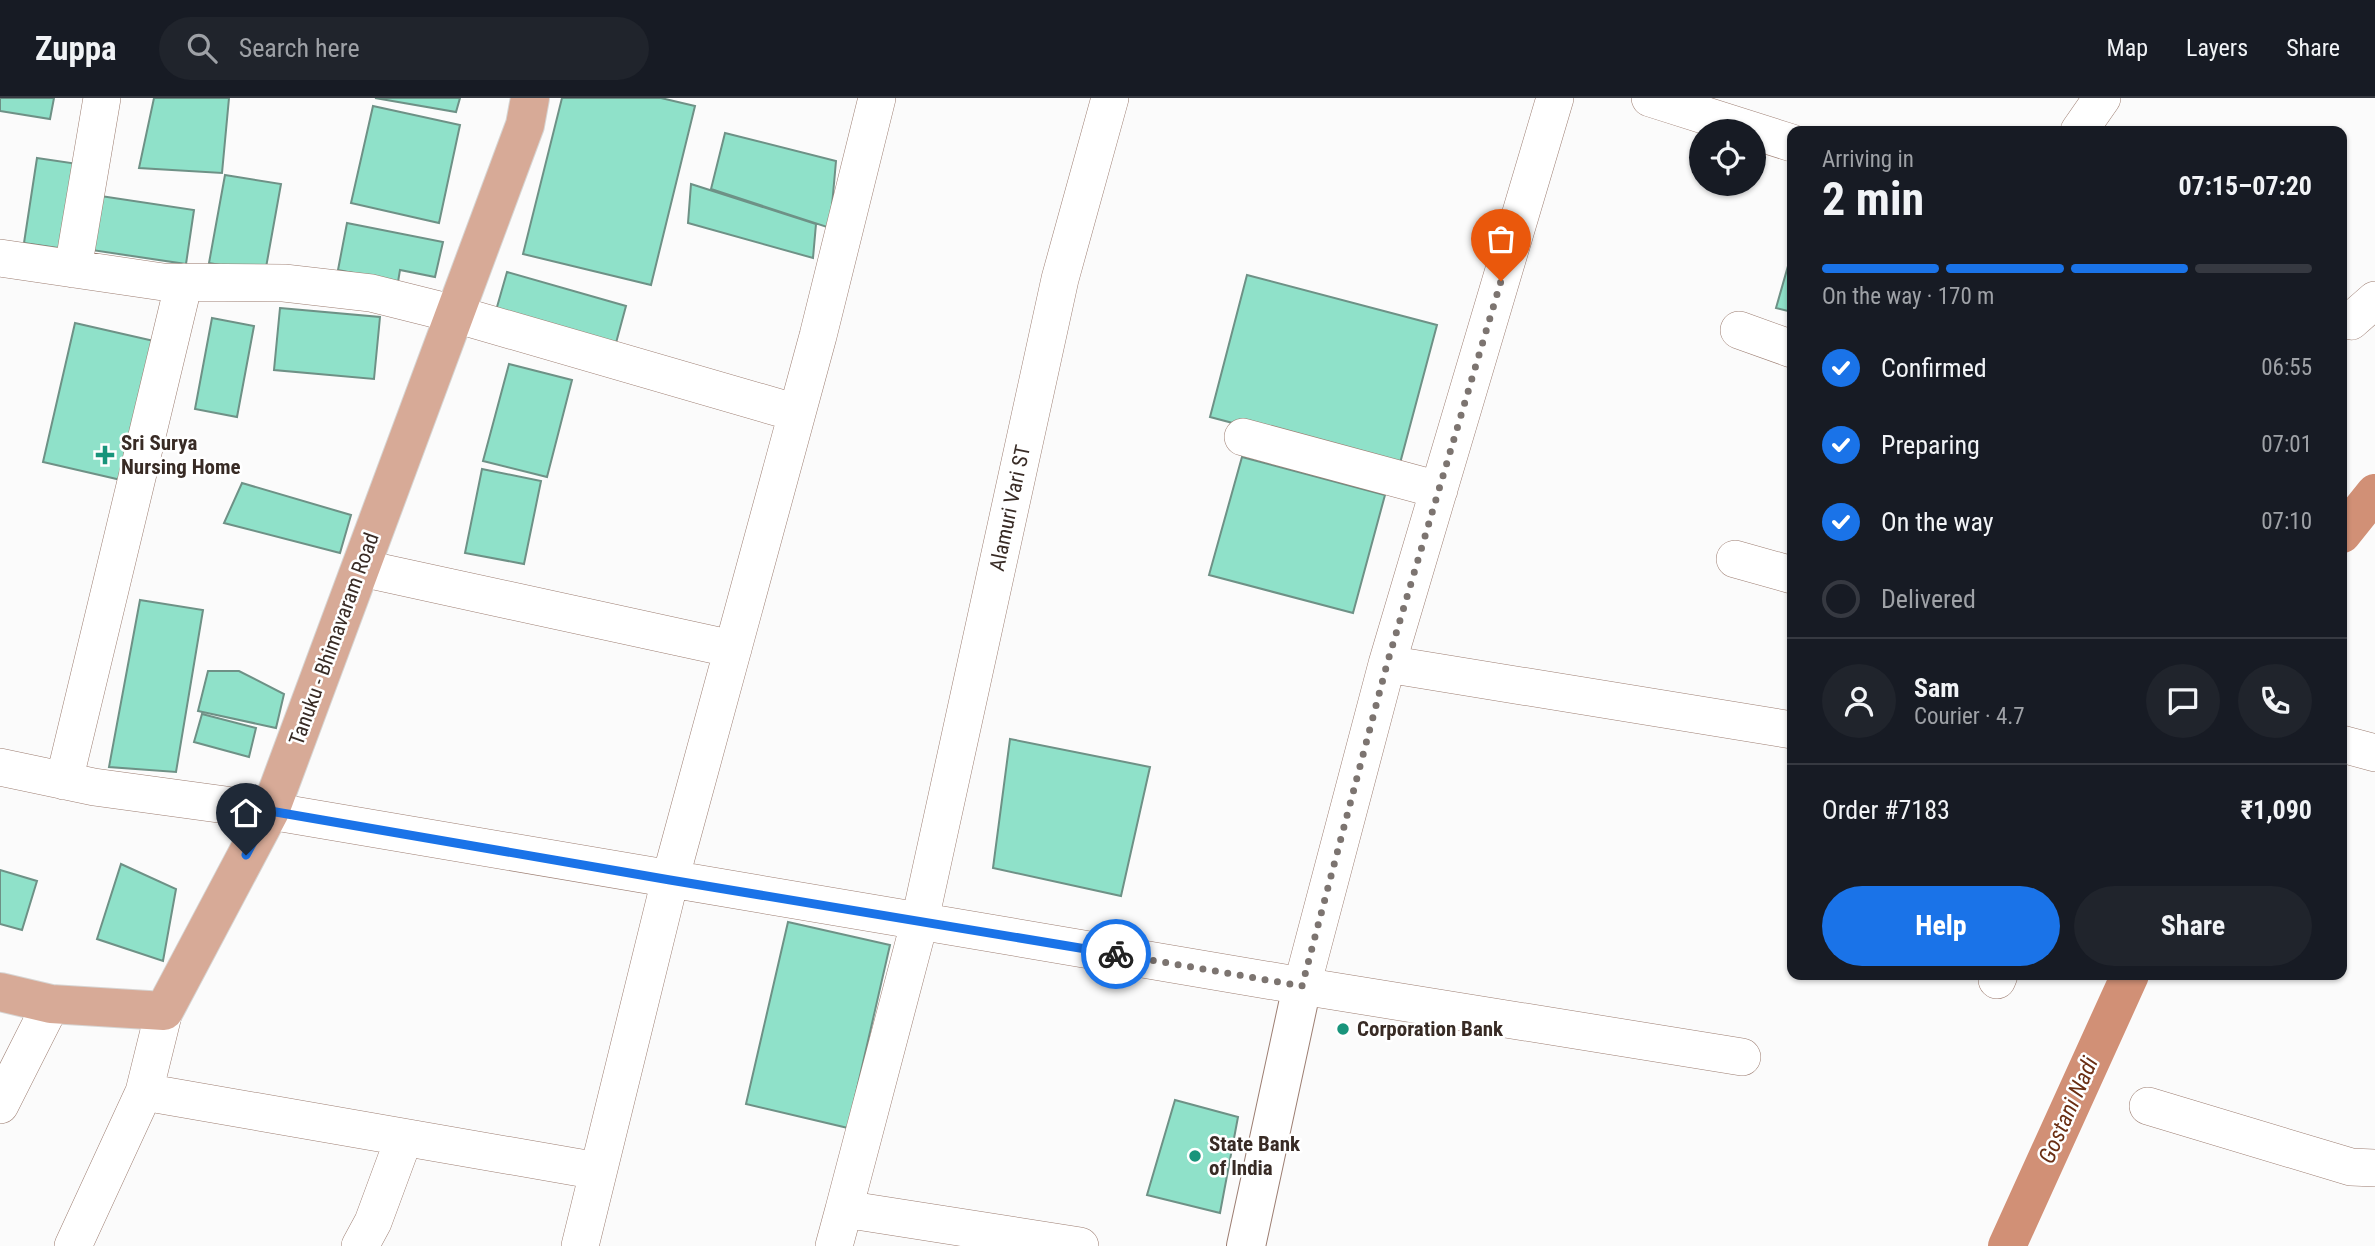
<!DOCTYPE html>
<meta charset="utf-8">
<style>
body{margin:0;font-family:"Roboto Condensed",sans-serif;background:#20242c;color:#f1f3f6;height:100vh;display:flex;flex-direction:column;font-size:26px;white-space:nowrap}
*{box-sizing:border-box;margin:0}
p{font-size:23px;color:#9ea1a6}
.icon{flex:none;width:38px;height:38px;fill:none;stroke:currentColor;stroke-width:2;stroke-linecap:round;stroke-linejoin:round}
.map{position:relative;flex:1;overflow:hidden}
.panel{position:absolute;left:1787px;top:28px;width:560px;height:854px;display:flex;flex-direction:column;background:#171b24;border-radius:14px;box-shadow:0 2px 5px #0004}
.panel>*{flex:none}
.buttons{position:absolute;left:1689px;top:21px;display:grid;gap:14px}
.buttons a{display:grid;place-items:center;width:77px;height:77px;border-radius:50%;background:#171b24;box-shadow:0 2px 5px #0004;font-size:35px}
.pin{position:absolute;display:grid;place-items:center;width:60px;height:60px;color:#fff;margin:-72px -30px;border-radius:50% 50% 50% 0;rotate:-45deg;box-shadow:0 0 7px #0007}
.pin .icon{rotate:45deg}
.courier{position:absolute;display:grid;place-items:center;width:70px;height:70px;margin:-35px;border:5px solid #1a73e8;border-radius:50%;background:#fff;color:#222;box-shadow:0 2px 9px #0007}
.overview em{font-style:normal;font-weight:700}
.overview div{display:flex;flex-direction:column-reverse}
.overview{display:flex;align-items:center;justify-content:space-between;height:119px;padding:0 35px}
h1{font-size:46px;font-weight:700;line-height:52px}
.bar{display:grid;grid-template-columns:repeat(4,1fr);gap:10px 7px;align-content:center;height:84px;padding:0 35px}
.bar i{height:9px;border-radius:5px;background:#363941}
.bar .active{background:#1a73e8}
.bar p{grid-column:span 4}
.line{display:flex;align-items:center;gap:18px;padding:0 35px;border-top:2px solid #363941}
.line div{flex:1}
.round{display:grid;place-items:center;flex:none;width:74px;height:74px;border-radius:37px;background:#20242c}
ol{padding:0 35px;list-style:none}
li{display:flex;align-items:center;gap:21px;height:77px}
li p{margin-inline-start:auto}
li .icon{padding:7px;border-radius:50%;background:#1a73e8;color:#fff;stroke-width:4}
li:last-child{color:#9ea1a6}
li i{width:38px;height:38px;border:4px solid #363941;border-radius:50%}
.button{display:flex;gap:14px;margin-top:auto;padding:14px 35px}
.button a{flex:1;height:80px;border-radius:42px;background:#1a73e8;color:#fff;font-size:28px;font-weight:700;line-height:80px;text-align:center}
.button a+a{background:#20242c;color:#f1f3f6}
header{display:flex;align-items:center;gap:42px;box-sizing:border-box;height:98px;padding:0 35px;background:#171b24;border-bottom:2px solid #363941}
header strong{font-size:33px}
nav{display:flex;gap:38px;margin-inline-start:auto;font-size:24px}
.search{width:490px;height:63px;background:#20242c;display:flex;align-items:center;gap:18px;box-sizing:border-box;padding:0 24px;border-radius:38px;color:#9ea1a6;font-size:26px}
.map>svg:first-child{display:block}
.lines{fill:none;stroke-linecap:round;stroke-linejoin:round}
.canal{stroke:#d19076;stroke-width:38}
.building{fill:#8fe1c9;stroke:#6e9186;stroke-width:2}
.minor-casing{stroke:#9d7e72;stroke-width:38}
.tertiary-casing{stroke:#9d7e72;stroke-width:40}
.primary-casing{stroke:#d7d5d3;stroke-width:40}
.minor{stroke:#fff;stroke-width:37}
.tertiary{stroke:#fff;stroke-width:38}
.primary{stroke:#d7aa97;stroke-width:38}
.done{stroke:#7c7470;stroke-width:7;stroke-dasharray:0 12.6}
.route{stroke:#1a73e8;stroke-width:9}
.poi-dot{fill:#18947b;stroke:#fff;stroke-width:2.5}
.labels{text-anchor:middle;stroke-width:5;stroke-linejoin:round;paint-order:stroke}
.poi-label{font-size:21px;font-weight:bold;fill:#382b25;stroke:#fff;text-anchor:start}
.street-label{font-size:21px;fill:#382b25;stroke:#fff}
.water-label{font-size:23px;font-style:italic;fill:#6a2e13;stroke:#fff}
</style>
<header>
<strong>Zuppa</strong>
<div class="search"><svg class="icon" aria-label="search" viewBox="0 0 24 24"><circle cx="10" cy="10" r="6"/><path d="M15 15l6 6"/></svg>Search here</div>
<nav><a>Map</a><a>Layers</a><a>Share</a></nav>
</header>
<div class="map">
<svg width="2375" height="1148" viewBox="0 0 2375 1148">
<rect width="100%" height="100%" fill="#fbfbfb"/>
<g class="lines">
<path class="canal" d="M2342,436L2375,395
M2007,1148L2130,877"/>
</g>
<path class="building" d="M0,0H54L50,21L0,13Z
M154,0H229L222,75L139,70Z
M375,0H460L456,14Z
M562,0H661L695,8L651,187L523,156Z
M373,8L460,27L439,125L351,105Z
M725,35L836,63L830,130L711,91Z
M37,60L78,66L65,151L24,145Z
M225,77L281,86L265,175L209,165Z
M691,86L816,126L813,160L688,125Z
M94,97L194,112L186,166L85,151Z
M347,125L443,144L435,179L400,172L398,184L338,172Z
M1792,154V214L1776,210Z
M507,174L626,208L613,256L493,223Z
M1247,177L1437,227L1399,369L1210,319Z
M280,210L380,219L374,281L274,272Z
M212,220L254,228L237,319L195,311Z
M75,225L154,243L121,382L43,364Z
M509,266L572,282L547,379L483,363Z
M1242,359L1385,397L1353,515L1209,477Z
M482,371L541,383L524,466L465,455Z
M242,385L351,417L340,455L224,425Z
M140,502L203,512L176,674L109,669Z
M208,573H239L284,596L276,630L198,613Z
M202,616L256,630L249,659L194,644Z
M1010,641L1150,669L1121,798L993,770Z
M121,766L176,791L163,863L97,841Z
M0,772L37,783L22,832L0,826Z
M788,824L890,847L848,1030L746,1006Z
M1175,1002L1238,1019L1220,1115L1147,1097Z"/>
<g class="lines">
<defs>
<path id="minor" d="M1650,0L1792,45
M2079,33L2102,0
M0,160L163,184L284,185L371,195L455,216L797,315
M73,171L102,0
M2342,220L2351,223L2375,202
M1739,232L1792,251
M1243,339L1439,392
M1735,461L1792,477
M361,470L733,551
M1387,566L1792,632
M2342,646L2375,655
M0,669L94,689L270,713L1302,888L1742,959
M64,683L184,184
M1997,882L1999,877
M1302,888L1387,566L1555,0
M144,994L598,1073
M0,1007L51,906
M2148,1008L2351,1069L2375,1070
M73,1148L144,994L164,913
M360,1148L373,1124L404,1040
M580,1148L670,782L818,238L877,0
M834,1148L844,1111
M1080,1148L844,1111L920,822L1060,181L1110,0"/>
<path id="tertiary" d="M1246,1148L1302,888"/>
<path id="primary" d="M0,894L51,906L164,913L270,713L525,27L530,0"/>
</defs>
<use href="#minor" class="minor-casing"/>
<use href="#tertiary" class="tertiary-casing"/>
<use href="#primary" class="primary-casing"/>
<use href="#minor" class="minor"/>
<use href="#tertiary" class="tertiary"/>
<use href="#primary" class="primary"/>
</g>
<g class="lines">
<path class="done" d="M1116,856L1302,888L1387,566L1501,183"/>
<path class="route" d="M246,757L270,713L670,782L1116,856"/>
</g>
<g class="poi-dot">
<path d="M101.5 346.5h7v7h7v7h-7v7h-7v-7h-7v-7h7z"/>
<circle cx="1343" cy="931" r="7"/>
<circle cx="1195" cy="1058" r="7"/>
</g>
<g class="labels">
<g class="poi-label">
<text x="121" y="352">Sri Surya<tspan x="121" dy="24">Nursing Home</tspan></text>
<text x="1357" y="938">Corporation Bank</text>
<text x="1209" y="1053">State Bank<tspan x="1209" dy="24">of India</tspan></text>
</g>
<g class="street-label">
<text transform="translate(1010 410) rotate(-78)" y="7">Alamuri Vari ST</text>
<text transform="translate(334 541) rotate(-70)" y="7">Tanuku - Bhimavaram Road</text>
</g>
<g class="water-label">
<text transform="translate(2068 1012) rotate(-66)" y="8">Gostani Nadi</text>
</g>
</g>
</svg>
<div class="buttons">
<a><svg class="icon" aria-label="locate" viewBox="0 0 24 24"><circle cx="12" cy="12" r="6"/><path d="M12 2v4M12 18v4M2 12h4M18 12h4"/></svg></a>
</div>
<div class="pin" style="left:1501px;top:183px;background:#ea580c"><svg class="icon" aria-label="bag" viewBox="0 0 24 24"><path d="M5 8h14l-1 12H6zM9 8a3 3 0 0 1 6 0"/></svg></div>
<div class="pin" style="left:246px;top:757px;background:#1f2937"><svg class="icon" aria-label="home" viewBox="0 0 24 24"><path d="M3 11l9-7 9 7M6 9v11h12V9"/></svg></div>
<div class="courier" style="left:1116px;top:856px"><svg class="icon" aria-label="bike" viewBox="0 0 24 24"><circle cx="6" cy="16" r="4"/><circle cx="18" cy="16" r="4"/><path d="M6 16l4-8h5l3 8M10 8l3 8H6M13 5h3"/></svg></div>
<section class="panel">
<div class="overview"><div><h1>2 min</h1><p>Arriving in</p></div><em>07:15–07:20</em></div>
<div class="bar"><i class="active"></i><i class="active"></i><i class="active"></i><i></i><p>On the way · 170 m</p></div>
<ol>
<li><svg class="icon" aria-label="check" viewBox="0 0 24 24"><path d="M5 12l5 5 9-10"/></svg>Confirmed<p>06:55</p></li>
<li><svg class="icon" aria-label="check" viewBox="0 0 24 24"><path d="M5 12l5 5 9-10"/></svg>Preparing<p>07:01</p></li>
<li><svg class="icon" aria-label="check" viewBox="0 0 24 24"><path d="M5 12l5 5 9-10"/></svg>On the way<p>07:10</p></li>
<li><i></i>Delivered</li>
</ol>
<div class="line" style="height:126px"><a class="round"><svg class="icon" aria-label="person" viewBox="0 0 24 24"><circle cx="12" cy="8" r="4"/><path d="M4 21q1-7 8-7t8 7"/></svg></a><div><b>Sam</b><p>Courier · 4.7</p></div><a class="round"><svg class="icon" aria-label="chat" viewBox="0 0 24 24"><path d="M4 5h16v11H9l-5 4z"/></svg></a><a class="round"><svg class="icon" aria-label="phone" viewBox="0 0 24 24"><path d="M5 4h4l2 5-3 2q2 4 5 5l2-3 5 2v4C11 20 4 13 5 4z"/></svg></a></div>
<div class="line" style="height:91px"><div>Order #7183</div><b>₹1,090</b></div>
<div class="button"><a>Help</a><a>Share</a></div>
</section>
</div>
